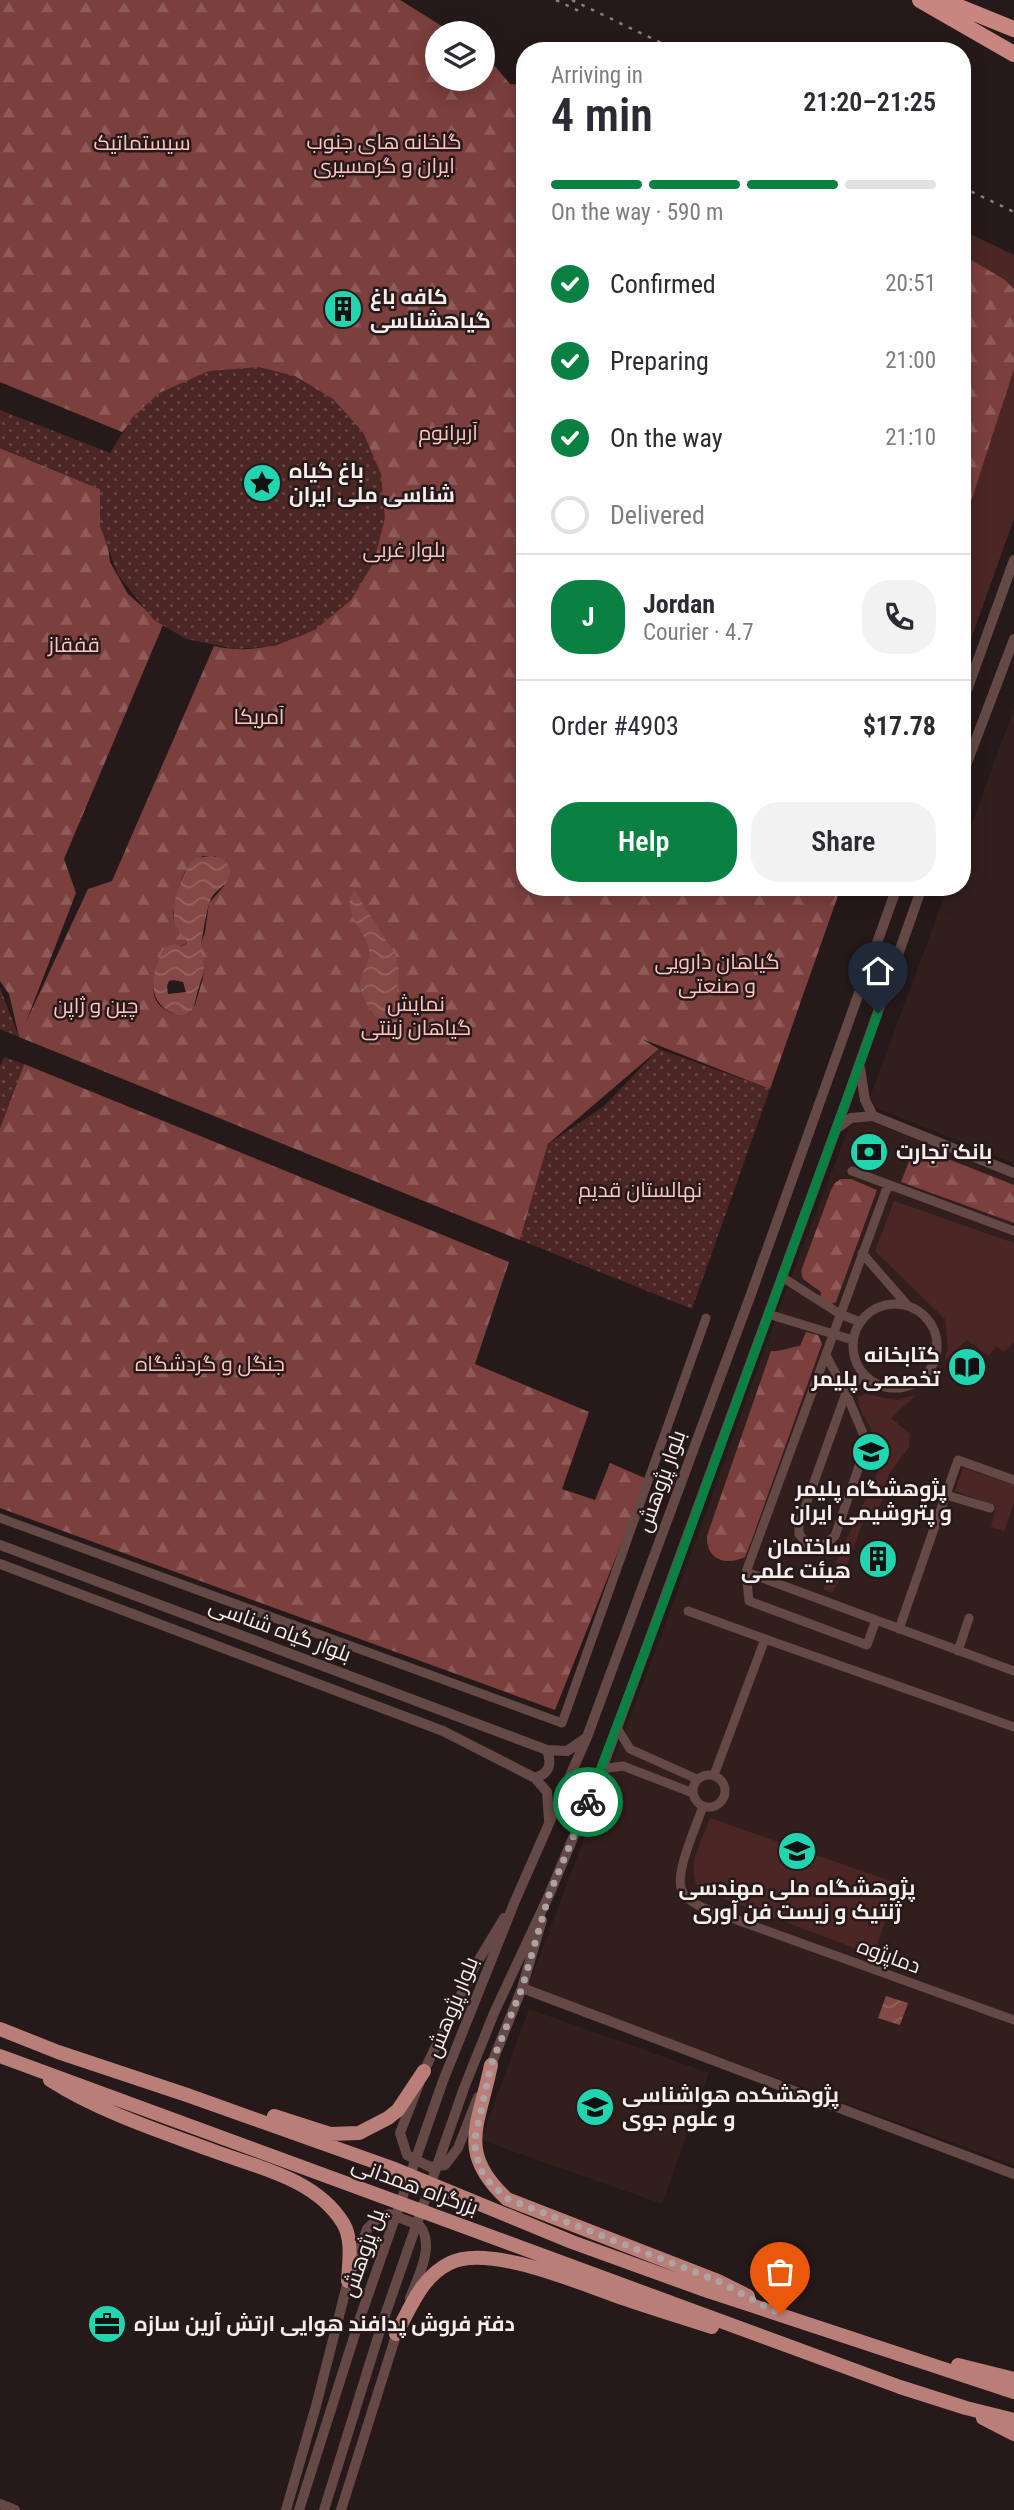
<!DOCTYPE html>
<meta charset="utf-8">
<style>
body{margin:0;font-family:"Roboto Condensed",Cairo,sans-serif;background:#f2f2f3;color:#2b2b33;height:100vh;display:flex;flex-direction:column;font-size:26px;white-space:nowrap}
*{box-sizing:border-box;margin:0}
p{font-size:23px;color:#7c7c81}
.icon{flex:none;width:38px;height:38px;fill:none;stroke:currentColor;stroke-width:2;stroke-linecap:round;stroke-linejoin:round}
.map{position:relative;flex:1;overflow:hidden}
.panel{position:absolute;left:516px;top:42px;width:455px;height:854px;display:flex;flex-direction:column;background:#fff;border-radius:28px;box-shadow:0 4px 18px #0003}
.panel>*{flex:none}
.controls{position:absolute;left:425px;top:21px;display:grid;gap:14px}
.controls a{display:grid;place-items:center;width:70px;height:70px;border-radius:50%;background:#fff;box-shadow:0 4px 18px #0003;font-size:35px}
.pin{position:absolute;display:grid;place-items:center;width:60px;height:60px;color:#fff;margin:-72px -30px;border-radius:50% 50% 50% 0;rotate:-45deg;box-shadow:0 0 7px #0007}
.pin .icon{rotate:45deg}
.courier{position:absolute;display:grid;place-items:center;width:70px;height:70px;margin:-35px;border:5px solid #0b8043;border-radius:50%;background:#fff;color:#222;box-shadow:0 2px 9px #0007}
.head em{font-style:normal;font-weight:600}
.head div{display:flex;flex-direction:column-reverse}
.head{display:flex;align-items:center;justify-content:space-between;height:119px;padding:0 35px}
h1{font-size:46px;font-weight:600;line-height:52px}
.bar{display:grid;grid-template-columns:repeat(4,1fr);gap:10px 7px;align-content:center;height:84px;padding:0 35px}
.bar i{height:9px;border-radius:5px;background:#e1e1e2}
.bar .active{background:#0b8043}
.bar p{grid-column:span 4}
.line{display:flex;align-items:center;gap:18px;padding:0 35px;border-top:2px solid #e1e1e2}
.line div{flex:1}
.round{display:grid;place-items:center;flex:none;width:74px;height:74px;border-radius:28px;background:#f2f2f3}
ol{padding:0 35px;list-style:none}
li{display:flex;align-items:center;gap:21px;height:77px}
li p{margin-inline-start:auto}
li .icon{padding:7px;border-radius:50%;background:#0b8043;color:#fff;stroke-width:4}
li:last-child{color:#7c7c81}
li i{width:38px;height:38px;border:4px solid #e1e1e2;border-radius:50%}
.primary-button{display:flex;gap:14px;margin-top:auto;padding:14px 35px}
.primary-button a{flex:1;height:80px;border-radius:28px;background:#0b8043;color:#fff;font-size:28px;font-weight:600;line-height:80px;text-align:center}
.primary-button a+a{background:#f2f2f3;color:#2b2b33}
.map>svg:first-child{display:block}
.built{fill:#321f1d}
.green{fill:#4b2624}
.forest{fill:url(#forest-firs);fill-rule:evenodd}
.park{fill:url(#park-dots)}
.water{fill:url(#water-waves);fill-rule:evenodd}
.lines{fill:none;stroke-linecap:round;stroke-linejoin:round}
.minor{stroke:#654947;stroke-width:9}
.tertiary{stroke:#654947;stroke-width:10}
.trunk{stroke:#ba7e79;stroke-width:14}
.motorway{stroke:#c98681;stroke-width:16}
.rail{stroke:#8b807f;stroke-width:2.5;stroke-dasharray:3.5 7;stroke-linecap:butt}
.done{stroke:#ada3a2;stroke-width:7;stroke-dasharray:0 12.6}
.route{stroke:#0b8043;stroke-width:9}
.labels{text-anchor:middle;stroke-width:5;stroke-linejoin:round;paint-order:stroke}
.park-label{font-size:21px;fill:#ffc4c0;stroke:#261919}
.poi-label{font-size:21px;font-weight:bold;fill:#f6edec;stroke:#261919;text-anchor:start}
.street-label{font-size:21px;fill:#f6edec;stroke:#261919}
</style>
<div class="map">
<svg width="1014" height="2510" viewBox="0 0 1014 2510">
<defs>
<pattern id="forest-firs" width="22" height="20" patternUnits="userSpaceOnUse" patternTransform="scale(1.75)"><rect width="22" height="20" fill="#7b3f3d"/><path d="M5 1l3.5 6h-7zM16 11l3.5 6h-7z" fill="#8e5b59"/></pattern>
<pattern id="park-dots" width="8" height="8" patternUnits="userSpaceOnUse" patternTransform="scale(1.75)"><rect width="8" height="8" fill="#4b2624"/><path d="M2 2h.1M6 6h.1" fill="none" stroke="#664644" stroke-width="1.8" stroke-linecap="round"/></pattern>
<pattern id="water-waves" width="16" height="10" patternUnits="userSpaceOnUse" patternTransform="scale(1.75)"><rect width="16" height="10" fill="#844845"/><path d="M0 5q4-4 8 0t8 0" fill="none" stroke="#966360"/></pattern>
</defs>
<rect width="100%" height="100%" fill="#261919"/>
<path class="built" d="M1014,708V1163L879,1109L873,1104L870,1097L948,887H962L963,848Z
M870,1121L1014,1179V2165L528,1987L676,1596L779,1309L849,1127L858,1123Z
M529,2009L709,2073L662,2204L481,2140Z"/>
<path class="green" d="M962,230L1014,255V519L963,661Z
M894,1201L1014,1243V1342L1004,1352L996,1346L989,1356L967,1340L945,1360L948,1348L945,1319L875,1251Z
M865,1394L896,1400L916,1395L891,1418L910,1434L909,1447L888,1475L898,1485L886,1493L876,1512L867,1511L844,1573L832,1593L823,1589L878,1472L871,1456C882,1430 859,1420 858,1397Z
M963,1468L1014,1485V1503L1004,1531L991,1527L996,1506L955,1491Z
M710,1818L899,1884L873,1955L703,1891C681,1875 703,1839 710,1818Z"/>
<path class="forest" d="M0,0H400L453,33H438V79H483V52L510,84L525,85V887H841L770,1089L642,1039L659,1049L548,1144L520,1240L19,1037L9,994L0,981V448L100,489L110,562L128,594L163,625L64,859L76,893L26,1022L88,889L112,881L214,646C253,655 281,644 316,629L160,393L122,432L0,382ZM203,856H216L224,886L209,903L205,932L199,949L204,966L203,978L195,1005L189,1013L180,1016C143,1005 153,983 161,955L187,943L174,920L173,913C178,890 180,866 203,856Z
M963,255L1005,280L1014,289V369L963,526Z
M24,1064L509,1262L475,1364L589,1412L562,1489L595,1500L610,1463L647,1479L555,1710L0,1508V1128Z
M915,1146L1014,1185V1223L901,1182Z
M841,1179H851L877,1190L836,1302L831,1304L820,1298L821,1292L803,1279L801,1271L831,1190L835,1183Z
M806,1332L818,1335L822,1344L751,1542L745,1557C726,1566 706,1560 707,1536L771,1351C779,1352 791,1347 800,1346Z"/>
<path class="park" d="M259,367L295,376L333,399L363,432L381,474L385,518L374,562L351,600L316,629L275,646L236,649L186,639L154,620L118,575L100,526V489L0,448V410L110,453L132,418L159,393L209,371Z
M0,988L19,1037L0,1029Z
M659,1049L770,1089L692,1309L520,1240L548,1144L603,1107Z
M4,1057L24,1064L0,1128V1066Z"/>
<path class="water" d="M210,856C220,856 229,860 230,871C230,884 218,888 212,897C207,904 203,935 201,945C199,952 204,959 204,966C204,975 201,980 199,987C194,1001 197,1013 180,1016C144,1005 150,973 165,947L174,944L182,946L187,943C184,936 177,930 175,923C169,907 183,869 195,858ZM173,980L183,982L186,992L168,994L167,986L169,981Z
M354,890L395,954L399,971L397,994L404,1023L400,1026L406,1032L405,1039L403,1040C388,1036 361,1002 360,986C358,974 371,964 369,950C365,931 340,910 354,890Z
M886,1996L908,2003L900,2025L878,2018Z"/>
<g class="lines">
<path class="minor" d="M852,1171L1014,1231
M888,1185L746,1572L1014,1671
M862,1253L908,1306
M782,1277L840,1314L860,1322
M853 1346a42 42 0 1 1 84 0a42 42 0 1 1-84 0Z
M768,1314L853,1340
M826,1355L846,1393L863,1373
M846,1393L867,1443L835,1536L823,1546L806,1543L799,1534V1524Z
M946,1495L990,1508
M0,1518L562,1723L706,1318
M746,1572L749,1601L867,1645L876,1620
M688,1611L765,1639
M899,1629L958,1460L1014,1480
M958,1651L969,1618
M617,1728L630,1749L697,1779
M602,1769L623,1766L693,1793
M693 1791a16 16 0 1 1 32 0a16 16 0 1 1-32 0Z
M714,1775L765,1639L1014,1727
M703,1806C697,1825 676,1869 681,1888C684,1898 693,1902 701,1907L1014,2020"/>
<path class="tertiary" d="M962,704L1014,560
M962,776L1014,639
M860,1068L865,1100L873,1116
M836,1129L851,1118L873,1116L1014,1173
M0,1545L547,1750L567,1751L586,1738
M0,1564L443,1731L535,1778L547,1792L549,1820
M535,1778C550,1773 552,1764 547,1750
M522,1988L1014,2174
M489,2070L522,1988L542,1920
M478,2097L458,2148L445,2165L430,2167L407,2155L400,2133L424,2071L475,1966L504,1918
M0,2504L15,2510
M286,2510L316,2406L348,2281L367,2229L376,2220L389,2214L419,2225C436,2244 418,2277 410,2298
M299,2510L360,2318L443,2081L515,1901L587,1737L751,1294L897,887
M324,2510L383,2321L464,2088L494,2013L549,1895L602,1769L846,1102L922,887
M341,2510L398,2329"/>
<path class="trunk" d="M0,2029L58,2052L187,2095L392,2168L572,2242L702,2289L1014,2392
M0,2056L900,2387L966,2408L1014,2420
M491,2065C479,2125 456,2152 507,2199L718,2281L748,2296
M50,2080C96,2110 159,2131 211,2150C258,2168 315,2178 343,2223C353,2239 349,2263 348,2281
M274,2116L330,2134L359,2133L388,2118L398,2110L424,2071
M396,2334C411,2307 421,2277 450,2263C489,2243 584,2285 625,2299C654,2309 683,2318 712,2327
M958,2365L1014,2379
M983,2418L1014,2434"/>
<path class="motorway" d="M920,0L1014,54
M942,0L1014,29"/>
<path class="rail" d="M556,0L581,12
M572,0L678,51
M962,187L1014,212"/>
</g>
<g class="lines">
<path class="done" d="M588,1802L549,1895L522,1988L491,2065L477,2129L474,2142L480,2169L490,2183L508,2199L718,2281L780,2314"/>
<path class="route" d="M588,1802L667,1593L878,1013"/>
</g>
<defs>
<symbol id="building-disc" viewBox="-11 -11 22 22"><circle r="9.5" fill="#20d5b0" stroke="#261919"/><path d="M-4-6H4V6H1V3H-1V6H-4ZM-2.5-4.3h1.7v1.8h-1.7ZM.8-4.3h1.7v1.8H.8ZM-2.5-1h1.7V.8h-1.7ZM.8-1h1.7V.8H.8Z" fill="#111"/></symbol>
<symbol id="sight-disc" viewBox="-11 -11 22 22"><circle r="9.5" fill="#20d5b0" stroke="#261919"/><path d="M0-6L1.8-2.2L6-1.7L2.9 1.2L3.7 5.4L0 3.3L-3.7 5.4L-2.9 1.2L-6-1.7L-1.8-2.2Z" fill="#111"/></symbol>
<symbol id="bank-disc" viewBox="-11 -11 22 22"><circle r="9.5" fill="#20d5b0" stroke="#261919"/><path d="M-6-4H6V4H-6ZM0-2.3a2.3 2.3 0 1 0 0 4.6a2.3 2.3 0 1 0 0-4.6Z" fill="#111"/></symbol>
<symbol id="library-disc" viewBox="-11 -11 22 22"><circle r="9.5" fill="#20d5b0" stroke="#261919"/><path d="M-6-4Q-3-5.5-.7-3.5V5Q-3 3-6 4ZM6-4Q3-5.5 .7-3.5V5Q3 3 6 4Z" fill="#111"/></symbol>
<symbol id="university-disc" viewBox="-11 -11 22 22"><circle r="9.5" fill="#20d5b0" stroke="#261919"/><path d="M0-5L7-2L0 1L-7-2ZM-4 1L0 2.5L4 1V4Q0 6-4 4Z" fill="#111"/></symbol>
<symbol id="office-disc" viewBox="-11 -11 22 22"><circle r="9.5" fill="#20d5b0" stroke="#261919"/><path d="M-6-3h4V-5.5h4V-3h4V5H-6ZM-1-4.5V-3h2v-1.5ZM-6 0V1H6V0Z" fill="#111"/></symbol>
</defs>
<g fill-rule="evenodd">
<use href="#building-disc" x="321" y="287" width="44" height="44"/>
<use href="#sight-disc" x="240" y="461" width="44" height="44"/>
<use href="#bank-disc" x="847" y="1130" width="44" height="44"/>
<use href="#library-disc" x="945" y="1345" width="44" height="44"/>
<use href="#university-disc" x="849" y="1430" width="44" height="44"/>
<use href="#building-disc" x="856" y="1537" width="44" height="44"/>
<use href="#university-disc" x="775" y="1829" width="44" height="44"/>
<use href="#university-disc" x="573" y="2085" width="44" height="44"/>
<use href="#office-disc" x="85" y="2302" width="44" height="44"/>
</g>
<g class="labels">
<g class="park-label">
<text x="384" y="149">گلخانه های جنوب<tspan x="384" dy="24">ایران و گرمسیری</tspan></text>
<text x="142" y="150">سیستماتیک</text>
<text x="448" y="440">آربرانوم</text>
<text x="404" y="557">بلوار غربی</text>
<text x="74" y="652">قفقاز</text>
<text x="259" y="724">آمریکا</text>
<text x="717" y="969">گیاهان دارویی<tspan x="717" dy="24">و صنعتی</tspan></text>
<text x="416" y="1011">نمایش<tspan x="416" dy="24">گیاهان زینتی</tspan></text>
<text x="96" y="1013">چین و ژاپن</text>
<text x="640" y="1197">نهالستان قدیم</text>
<text x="210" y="1371">جنگل و گردشگاه</text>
</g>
<g class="poi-label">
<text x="370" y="304">کافه باغ<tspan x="370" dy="24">گیاهشناسی</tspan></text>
<text x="289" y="478">باغ گیاه‌<tspan x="289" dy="24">شناسی ملی ایران</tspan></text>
<text x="896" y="1159">بانک تجارت</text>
<text x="940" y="1362" text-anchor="end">کتابخانه<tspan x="940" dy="24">تخصصی پلیمر</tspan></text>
<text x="871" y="1496" text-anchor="middle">پژوهشگاه پلیمر<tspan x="871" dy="24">و پتروشیمی ایران</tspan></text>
<text x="851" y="1554" text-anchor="end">ساختمان<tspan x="851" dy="24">هیئت علمی</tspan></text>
<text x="797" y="1895" text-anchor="middle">پژوهشگاه ملی مهندسی<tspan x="797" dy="24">ژنتیک و زیست فن آوری</tspan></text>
<text x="622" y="2102">پژوهشکده هواشناسی<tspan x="622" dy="24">و علوم جوی</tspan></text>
<text x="134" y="2331">دفتر فروش پدافند هوایی ارتش آرین سازه</text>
</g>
<g class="street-label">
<text transform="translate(661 1481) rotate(-70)" y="7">بلوار پژوهش</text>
<text transform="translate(280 1630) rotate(20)" y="7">بلوار گیاه شناسی</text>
<text transform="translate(889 1956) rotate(20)" y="7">دماپژوه</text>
<text transform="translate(452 2007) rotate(-68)" y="7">بلوار پژوهش</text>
<text transform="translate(415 2186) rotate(20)" y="7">بزرگراه همدانی</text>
<text transform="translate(363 2253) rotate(-71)" y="7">پل پژوهش</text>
</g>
</g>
</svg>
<div class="controls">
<a><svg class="icon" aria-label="layers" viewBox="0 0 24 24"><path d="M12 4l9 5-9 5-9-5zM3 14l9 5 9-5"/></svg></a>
</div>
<div class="pin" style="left:780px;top:2314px;background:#ea580c"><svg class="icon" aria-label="bag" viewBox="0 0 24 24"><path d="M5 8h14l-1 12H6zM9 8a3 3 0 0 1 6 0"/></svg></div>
<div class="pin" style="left:878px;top:1013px;background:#1f2937"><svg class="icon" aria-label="home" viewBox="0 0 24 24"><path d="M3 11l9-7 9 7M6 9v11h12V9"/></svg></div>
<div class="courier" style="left:588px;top:1802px"><svg class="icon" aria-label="bike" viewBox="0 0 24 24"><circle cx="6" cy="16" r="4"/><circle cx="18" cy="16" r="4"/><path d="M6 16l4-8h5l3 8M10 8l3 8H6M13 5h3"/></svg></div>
<section class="panel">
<div class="head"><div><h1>4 min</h1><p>Arriving in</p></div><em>21:20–21:25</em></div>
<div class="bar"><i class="active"></i><i class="active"></i><i class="active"></i><i></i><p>On the way · 590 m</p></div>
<ol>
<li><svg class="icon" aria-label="check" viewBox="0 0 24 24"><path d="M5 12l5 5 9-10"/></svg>Confirmed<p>20:51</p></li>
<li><svg class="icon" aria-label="check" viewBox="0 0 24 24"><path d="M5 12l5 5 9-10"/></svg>Preparing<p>21:00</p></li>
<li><svg class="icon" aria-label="check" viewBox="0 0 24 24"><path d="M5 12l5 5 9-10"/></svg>On the way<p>21:10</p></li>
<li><i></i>Delivered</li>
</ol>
<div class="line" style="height:126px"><b class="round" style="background:#0b8043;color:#fff">J</b><div><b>Jordan</b><p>Courier · 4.7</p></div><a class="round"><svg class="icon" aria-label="phone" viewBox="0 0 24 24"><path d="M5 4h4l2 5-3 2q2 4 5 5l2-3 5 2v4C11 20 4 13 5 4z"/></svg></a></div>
<div class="line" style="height:91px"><div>Order #4903</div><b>$17.78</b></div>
<div class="primary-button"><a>Help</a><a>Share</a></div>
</section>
</div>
